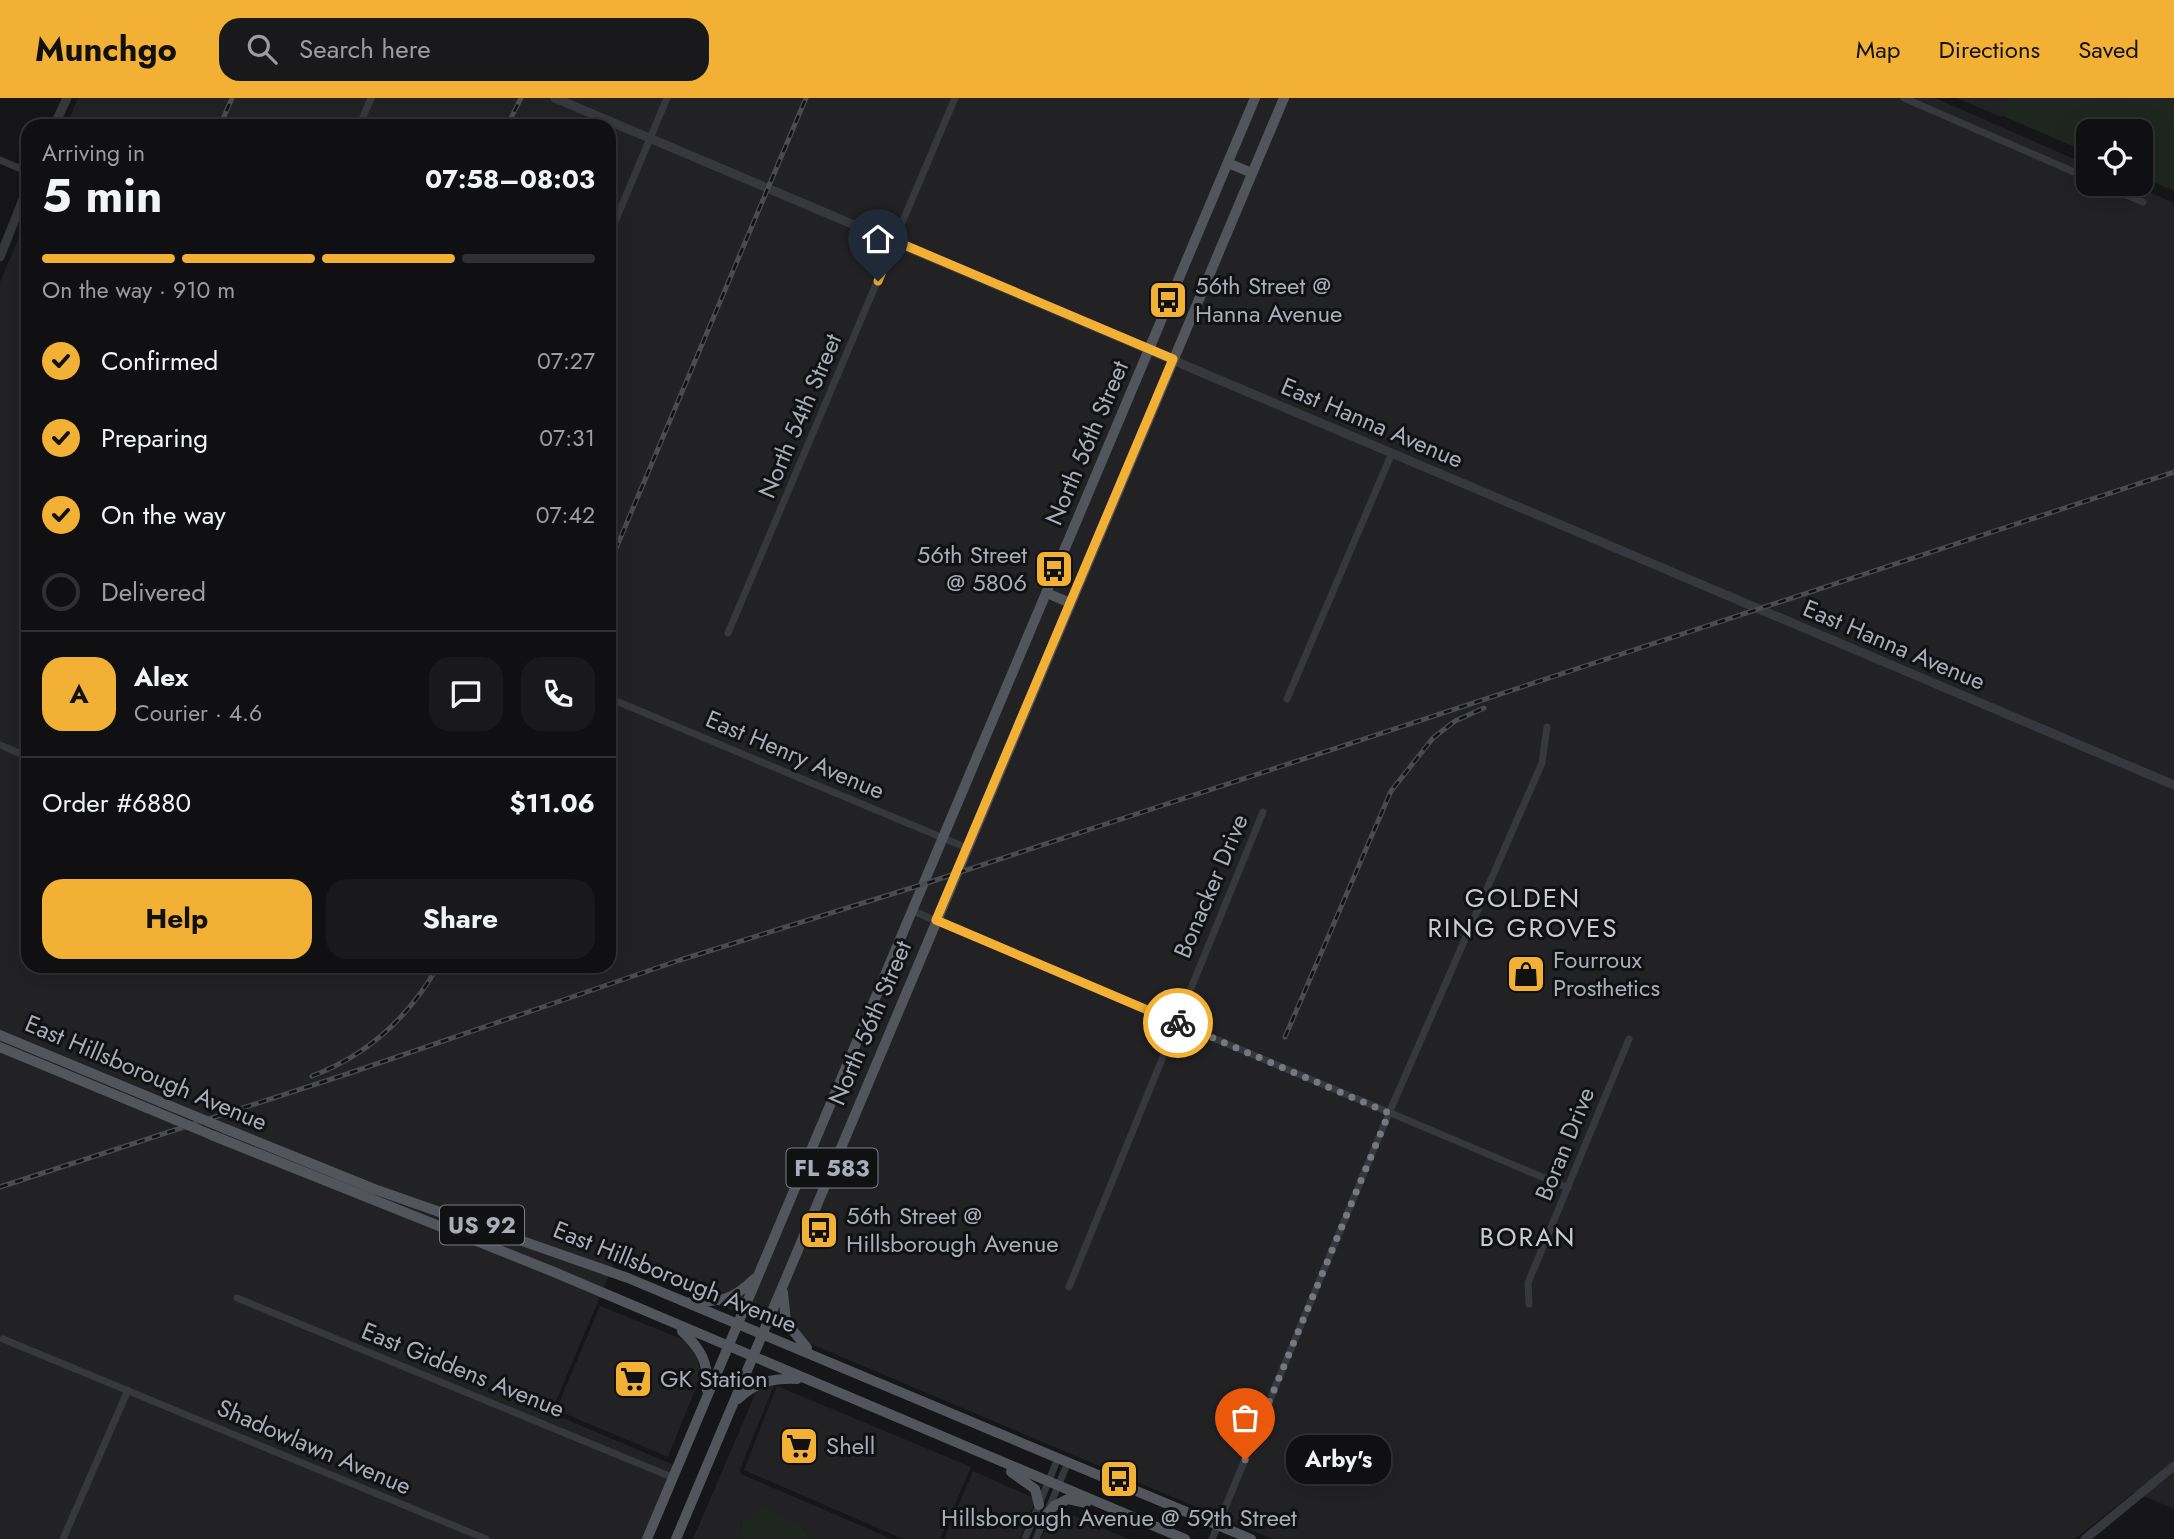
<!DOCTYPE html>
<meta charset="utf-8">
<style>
body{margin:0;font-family:Jost,sans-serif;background:#19191b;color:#f1f3f6;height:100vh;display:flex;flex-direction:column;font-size:26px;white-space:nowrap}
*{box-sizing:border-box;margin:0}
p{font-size:23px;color:#9c9d9f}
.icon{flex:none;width:38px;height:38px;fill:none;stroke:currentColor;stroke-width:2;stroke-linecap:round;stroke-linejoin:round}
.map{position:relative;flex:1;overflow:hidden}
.sheet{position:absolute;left:21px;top:21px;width:595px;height:854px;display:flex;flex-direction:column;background:#101012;border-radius:21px;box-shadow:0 7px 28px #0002,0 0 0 2px #303032}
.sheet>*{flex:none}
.controls{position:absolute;left:2076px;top:21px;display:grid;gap:14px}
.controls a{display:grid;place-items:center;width:77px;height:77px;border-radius:14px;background:#101012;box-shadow:0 7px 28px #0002,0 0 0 2px #303032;font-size:35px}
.pin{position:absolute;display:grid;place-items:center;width:60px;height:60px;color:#fff;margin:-72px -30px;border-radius:50% 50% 50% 0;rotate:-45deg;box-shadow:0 0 7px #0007}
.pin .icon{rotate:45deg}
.courier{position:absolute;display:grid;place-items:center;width:70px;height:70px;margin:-35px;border:5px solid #f2b134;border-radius:50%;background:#fff;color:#222;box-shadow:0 2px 9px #0007}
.bubble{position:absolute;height:49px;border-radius:21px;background:#101012;box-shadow:0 7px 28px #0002,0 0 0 2px #303032;font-size:23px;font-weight:700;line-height:49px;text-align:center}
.overview em{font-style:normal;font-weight:700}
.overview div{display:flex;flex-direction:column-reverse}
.overview{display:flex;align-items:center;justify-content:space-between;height:119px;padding:0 21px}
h1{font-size:46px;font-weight:700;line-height:52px}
.bar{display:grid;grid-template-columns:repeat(4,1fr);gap:10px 7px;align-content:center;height:84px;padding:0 21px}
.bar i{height:9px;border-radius:5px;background:#303032}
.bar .current{background:#f2b134}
.bar p{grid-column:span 4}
.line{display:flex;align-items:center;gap:18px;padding:0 21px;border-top:2px solid #303032}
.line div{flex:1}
.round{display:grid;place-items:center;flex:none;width:74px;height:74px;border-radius:21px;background:#19191b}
ol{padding:0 21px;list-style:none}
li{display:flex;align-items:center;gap:21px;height:77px}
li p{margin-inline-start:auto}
li .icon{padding:7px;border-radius:50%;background:#f2b134;color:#111;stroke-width:4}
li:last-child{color:#9c9d9f}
li i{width:38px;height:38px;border:4px solid #303032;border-radius:50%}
.action{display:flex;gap:14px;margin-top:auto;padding:14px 21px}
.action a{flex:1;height:80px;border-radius:21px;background:#f2b134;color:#111;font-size:28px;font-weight:700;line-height:80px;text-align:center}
.action a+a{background:#19191b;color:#f1f3f6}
header{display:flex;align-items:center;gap:42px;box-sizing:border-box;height:98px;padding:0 35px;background:#f2b134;color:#111}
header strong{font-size:33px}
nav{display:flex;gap:38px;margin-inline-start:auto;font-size:24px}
.search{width:490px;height:63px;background:#19191b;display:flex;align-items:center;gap:18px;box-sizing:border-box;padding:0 24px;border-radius:21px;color:#9c9d9f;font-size:26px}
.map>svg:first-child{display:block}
.built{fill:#222225}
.green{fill:#1e261f}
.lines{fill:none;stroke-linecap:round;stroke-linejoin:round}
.minor{stroke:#37383d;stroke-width:7}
.tertiary{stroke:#37383d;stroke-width:9}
.primary{stroke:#53555c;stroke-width:10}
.rail-casing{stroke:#4a4c52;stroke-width:5}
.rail{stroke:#111113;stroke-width:2.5;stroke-dasharray:8;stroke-linecap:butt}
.primary-bridge{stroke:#53555c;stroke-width:10}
.done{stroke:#757880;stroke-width:7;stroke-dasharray:0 12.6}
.route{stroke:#f2b134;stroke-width:9}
.labels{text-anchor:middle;stroke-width:6;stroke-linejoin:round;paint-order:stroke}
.shield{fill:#111113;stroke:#7b7e86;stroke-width:2}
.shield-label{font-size:23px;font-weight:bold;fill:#a8adb8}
.poi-label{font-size:24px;fill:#a8adb8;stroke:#111113;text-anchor:start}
.street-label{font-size:24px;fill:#a8adb8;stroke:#111113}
.neighbourhood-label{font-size:26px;letter-spacing:2px;fill:#c9ccd4;stroke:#111113}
</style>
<header>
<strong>Munchgo</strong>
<div class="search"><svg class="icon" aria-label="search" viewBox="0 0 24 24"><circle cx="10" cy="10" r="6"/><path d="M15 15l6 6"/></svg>Search here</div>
<nav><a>Map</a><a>Directions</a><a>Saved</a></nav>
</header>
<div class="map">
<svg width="2174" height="1441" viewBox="0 0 2174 1441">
<rect width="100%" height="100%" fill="#161618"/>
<path class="built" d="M78,0H1935L2088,67V86H2130L2174,105V1411L2134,1394L2075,1441H1272L615,1163L551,1315L674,1367L643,1441H0V184L28,118V868H609V28H66Z
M1957,0H2009L2001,19Z
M600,1208L684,1242L697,1258L701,1277L668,1359L556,1312Z
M774,1287L740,1371L741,1376L892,1441H814L802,1430L742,1424L737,1441H693L757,1292Z
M777,1288L971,1369L940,1441H903L744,1372Z
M973,1373L1034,1400V1406L1020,1441H944Z
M1058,1411L1128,1441H1041L1051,1419Z"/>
<path class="green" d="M2008,0H2174V93L2140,78V33H2088V55L2001,17Z
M765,1409L802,1430L814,1441H737L742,1424Z"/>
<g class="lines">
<path class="minor" d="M1904,0L2088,80
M359,28L371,0
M0,62L28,74
M2100,86L2143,104
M609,138L667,0
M728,535L955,0
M609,600L967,750
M1287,601L1392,355
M0,647L28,659
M913,813L1568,1090
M1069,1189L1263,714
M237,1200L674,1380
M1529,1206L1528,1185L1629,941
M3,1241L486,1441
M63,1441L128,1292
M1025,1441L1058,1360
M1036,1441L1068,1364
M1212,1441L1389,1015L1542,665L1547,629"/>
<path class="tertiary" d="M555,0L2174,687
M54,28L67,0
M0,159L28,89
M2085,1441L2174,1368"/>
<path class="primary" d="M1228,65L1252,75
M1047,495L1070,505
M0,937L161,1004
M0,949L147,1010
M226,1031L374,1091L628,1180L1251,1441
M214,1038L554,1174L1185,1441
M783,1194L786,1224L807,1250
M691,1204C721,1203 732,1203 754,1181
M682,1233C701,1251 709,1265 707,1292
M738,1301C756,1284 773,1280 797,1281
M1011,1374L1035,1391L1039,1407
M1047,1416L1054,1408L1068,1401L1086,1405
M647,1441L1255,0
M676,1441L1284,0"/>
<defs>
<path id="rail" d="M220,28L232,0
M507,28L521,0
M609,467L806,0
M1285,939L1391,693L1433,640L1455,623L1484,610
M312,978C368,957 409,919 438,868
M0,1089L347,976L680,862L924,786L2174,374"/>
</defs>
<use href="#rail" class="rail-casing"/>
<use href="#rail" class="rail"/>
<path class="primary-bridge" d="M161,1004L226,1031
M147,1010L214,1038"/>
</g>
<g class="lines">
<path class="done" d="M1178,925L1389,1015L1245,1362"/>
<path class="route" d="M878,183L895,143L1173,261L936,822L1178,925"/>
</g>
<defs>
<symbol id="bus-square" viewBox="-11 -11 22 22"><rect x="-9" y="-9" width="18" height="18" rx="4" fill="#f2b134" stroke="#111113"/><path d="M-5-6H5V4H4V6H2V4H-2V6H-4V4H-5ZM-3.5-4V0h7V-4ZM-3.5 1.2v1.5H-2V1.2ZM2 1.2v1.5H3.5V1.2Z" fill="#111"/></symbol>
<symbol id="shop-square" viewBox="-11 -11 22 22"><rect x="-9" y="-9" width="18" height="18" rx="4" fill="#f2b134" stroke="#111113"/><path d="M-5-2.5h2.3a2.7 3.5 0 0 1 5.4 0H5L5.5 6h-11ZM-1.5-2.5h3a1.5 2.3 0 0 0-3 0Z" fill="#111"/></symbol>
<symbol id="supermarket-square" viewBox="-11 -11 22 22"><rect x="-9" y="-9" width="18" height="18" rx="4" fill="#f2b134" stroke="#111113"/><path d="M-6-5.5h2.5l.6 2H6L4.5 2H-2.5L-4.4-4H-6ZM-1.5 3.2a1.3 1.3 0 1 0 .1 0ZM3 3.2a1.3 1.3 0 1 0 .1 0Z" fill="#111"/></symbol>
</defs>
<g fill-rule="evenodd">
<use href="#bus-square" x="1146" y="180" width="44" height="44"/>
<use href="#bus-square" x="1032" y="449" width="44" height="44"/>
<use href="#shop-square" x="1504" y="854" width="44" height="44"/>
<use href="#bus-square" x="797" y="1110" width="44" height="44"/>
<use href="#supermarket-square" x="611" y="1259" width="44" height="44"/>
<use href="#supermarket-square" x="777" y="1326" width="44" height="44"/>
<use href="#bus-square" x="1097" y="1359" width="44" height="44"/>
</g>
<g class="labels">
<g class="shield">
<rect x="786.5" y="1050.5" width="91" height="39" rx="5"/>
<rect x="440" y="1107.5" width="84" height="39" rx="5"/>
</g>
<g class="shield-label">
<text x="832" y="1078">FL 583</text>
<text x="482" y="1135">US 92</text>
</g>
<g class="poi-label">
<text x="1195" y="196">56th Street @<tspan x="1195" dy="28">Hanna Avenue</tspan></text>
<text x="1027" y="465" text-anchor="end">56th Street<tspan x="1027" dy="28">@ 5806</tspan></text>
<text x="1553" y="870">Fourroux<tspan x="1553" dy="28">Prosthetics</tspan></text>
<text x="846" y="1126">56th Street @<tspan x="846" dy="28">Hillsborough Avenue</tspan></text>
<text x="660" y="1289">GK Station</text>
<text x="826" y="1356">Shell</text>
<text x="1119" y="1428" text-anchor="middle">Hillsborough Avenue @ 59th Street</text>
</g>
<g class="street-label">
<text transform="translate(800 318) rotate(-67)" y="8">North 54th Street</text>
<text transform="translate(1372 325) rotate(23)" y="8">East Hanna Avenue</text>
<text transform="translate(1087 345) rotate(-67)" y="8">North 56th Street</text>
<text transform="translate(1894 547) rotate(23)" y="8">East Hanna Avenue</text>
<text transform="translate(795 657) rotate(23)" y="8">East Henry Avenue</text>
<text transform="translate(1211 788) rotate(-67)" y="8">Bonacker Drive</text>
<text transform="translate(870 925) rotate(-67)" y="8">North 56th Street</text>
<text transform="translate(146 975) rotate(23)" y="8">East Hillsborough Avenue</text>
<text transform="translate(1565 1046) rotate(-68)" y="8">Boran Drive</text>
<text transform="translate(675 1179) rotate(22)" y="8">East Hillsborough Avenue</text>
<text transform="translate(463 1272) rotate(22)" y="8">East Giddens Avenue</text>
<text transform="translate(314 1349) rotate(23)" y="8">Shadowlawn Avenue</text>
</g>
<g class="neighbourhood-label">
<text x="1523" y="809">GOLDEN<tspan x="1523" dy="30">RING GROVES</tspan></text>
<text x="1528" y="1148">BORAN</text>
</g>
</g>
</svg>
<div class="controls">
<a><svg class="icon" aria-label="locate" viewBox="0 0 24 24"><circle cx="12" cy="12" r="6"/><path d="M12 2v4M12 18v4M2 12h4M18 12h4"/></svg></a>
</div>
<div class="pin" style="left:1245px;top:1362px;background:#ea580c"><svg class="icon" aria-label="bag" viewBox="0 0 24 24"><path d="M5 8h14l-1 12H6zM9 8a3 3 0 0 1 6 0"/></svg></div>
<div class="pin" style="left:878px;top:183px;background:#1f2937"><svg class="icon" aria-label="home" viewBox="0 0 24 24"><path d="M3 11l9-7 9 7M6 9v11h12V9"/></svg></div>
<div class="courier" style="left:1178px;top:925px"><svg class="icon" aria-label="bike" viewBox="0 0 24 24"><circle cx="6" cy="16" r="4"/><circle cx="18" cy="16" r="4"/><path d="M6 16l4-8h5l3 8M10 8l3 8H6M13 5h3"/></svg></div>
<div class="bubble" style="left:1286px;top:1337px;width:105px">Arby's</div>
<section class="sheet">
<div class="overview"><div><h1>5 min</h1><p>Arriving in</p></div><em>07:58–08:03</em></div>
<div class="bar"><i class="current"></i><i class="current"></i><i class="current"></i><i></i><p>On the way · 910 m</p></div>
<ol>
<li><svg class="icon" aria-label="check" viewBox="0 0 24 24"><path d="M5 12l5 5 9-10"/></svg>Confirmed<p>07:27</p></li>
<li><svg class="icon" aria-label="check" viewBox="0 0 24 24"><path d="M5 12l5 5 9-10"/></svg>Preparing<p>07:31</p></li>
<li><svg class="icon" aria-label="check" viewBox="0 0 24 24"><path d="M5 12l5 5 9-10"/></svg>On the way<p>07:42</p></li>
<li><i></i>Delivered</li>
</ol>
<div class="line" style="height:126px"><b class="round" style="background:#f2b134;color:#111">A</b><div><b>Alex</b><p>Courier · 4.6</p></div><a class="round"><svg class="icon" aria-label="chat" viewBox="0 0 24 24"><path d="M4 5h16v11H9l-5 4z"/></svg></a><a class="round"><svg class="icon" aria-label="phone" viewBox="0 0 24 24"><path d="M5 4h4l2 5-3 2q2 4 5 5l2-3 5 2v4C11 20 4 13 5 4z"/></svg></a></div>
<div class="line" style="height:91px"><div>Order #6880</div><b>$11.06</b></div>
<div class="action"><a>Help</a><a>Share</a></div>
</section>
</div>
